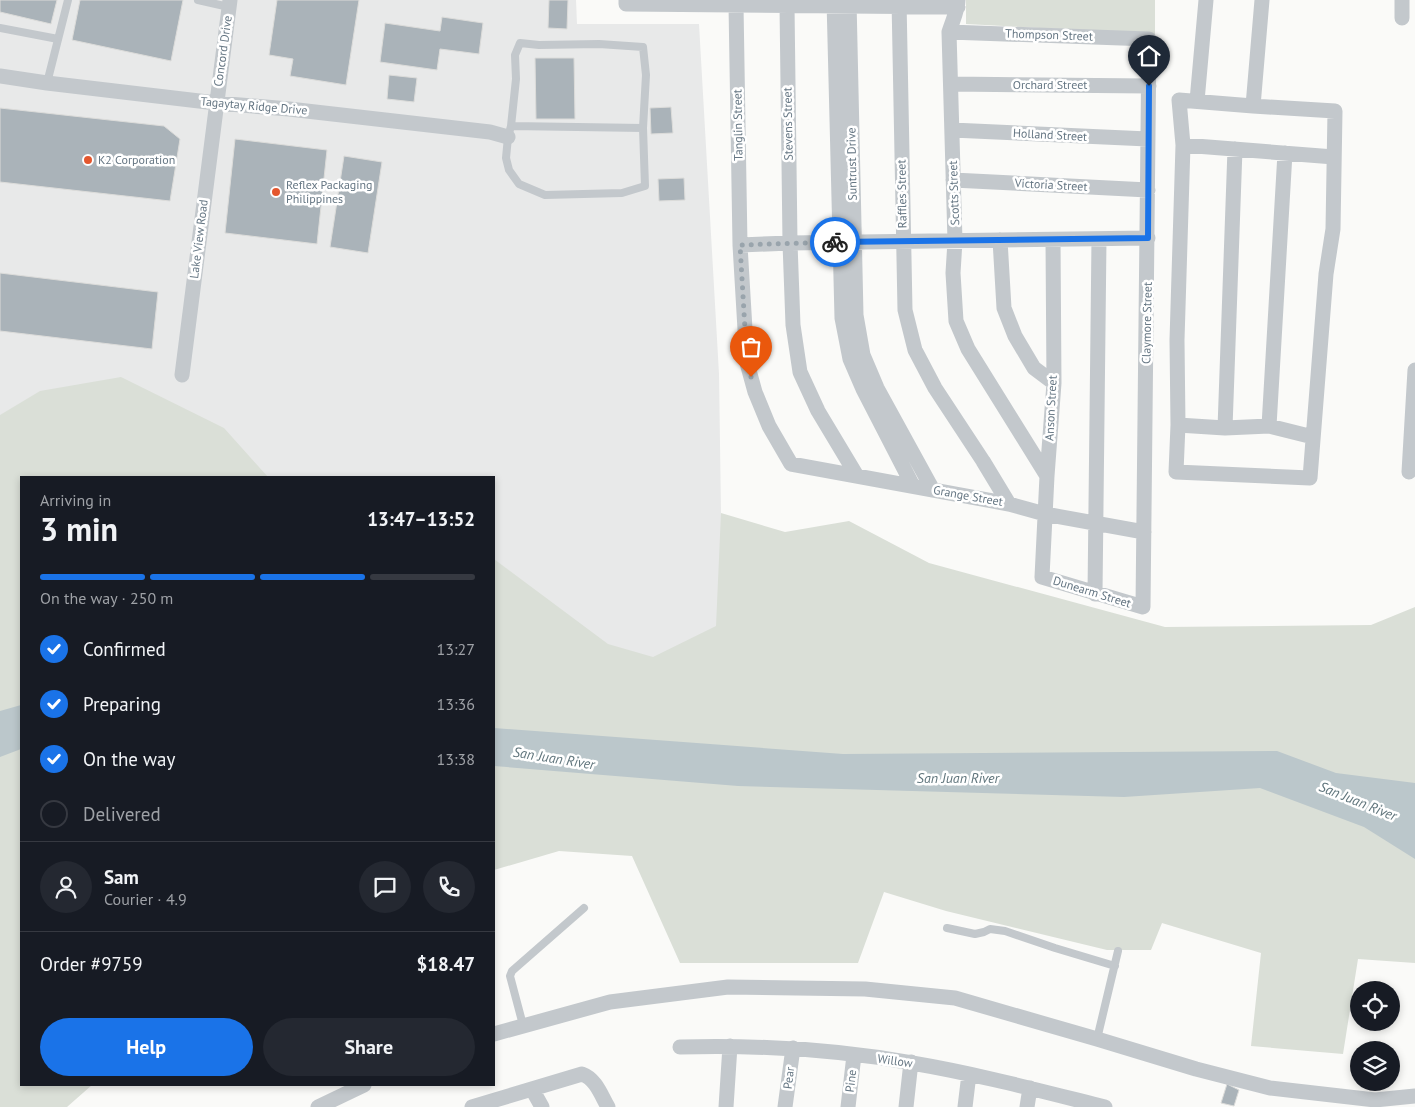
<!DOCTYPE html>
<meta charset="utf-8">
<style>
body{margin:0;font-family:"PT Sans",sans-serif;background:#242831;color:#f1f3f6;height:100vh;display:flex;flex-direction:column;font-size:19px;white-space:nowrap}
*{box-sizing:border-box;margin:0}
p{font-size:16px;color:#9ea1a6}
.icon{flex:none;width:28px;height:28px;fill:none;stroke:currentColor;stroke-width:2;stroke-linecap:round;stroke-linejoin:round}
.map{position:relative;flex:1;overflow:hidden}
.panel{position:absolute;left:20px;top:476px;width:475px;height:610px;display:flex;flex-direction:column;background:#171b24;border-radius:0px;box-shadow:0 2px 8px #0003}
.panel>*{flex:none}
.buttons{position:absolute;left:1350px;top:981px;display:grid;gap:10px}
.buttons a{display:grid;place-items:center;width:50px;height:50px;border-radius:50%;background:#171b24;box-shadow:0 2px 8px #0003;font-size:25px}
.pin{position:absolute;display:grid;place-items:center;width:42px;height:42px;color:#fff;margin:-51px -21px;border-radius:50% 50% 50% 0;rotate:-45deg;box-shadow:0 0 5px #0007}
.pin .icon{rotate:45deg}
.courier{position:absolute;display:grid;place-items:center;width:50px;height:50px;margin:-25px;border:4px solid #1a73e8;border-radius:50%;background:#fff;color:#222;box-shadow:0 1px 6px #0007}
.head em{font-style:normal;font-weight:700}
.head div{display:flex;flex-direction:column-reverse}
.head{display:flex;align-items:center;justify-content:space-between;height:85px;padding:0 20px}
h1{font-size:32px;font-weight:700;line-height:38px}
.bar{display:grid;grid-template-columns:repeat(4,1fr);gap:8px 5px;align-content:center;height:60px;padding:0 20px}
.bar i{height:6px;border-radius:4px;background:#363941}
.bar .on{background:#1a73e8}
.bar p{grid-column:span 4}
.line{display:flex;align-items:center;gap:12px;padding:0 20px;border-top:1px solid #363941}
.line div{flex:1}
.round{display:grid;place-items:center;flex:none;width:52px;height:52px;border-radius:26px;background:#242831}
ol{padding:0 20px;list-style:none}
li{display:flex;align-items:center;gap:15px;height:55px}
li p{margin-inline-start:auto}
li .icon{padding:5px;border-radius:50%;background:#1a73e8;color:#fff;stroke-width:4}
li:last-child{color:#9ea1a6}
li i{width:28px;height:28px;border:2px solid #363941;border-radius:50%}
.primary-button{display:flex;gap:10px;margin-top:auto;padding:10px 20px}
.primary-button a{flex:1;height:58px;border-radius:30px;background:#1a73e8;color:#fff;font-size:20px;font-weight:700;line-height:58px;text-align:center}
.primary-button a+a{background:#242831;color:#f1f3f6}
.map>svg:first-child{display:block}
.built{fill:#e8e9e9}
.green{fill:#dadfd7}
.water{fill:#bbc7cb}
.building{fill:#aab3b9;stroke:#dcdcda}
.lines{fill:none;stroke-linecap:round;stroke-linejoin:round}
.service{stroke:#c3c8cc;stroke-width:8}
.minor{stroke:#c3c8cc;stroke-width:15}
.done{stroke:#99a4ac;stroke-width:5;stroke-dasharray:0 9}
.route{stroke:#1a73e8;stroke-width:6}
.poi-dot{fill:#e4572e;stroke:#fff;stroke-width:2}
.labels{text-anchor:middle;stroke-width:5;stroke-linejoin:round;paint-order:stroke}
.street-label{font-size:12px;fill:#657683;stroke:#fff}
.poi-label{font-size:12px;fill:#657683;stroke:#fff;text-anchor:start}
.water-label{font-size:14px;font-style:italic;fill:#60757c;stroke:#fff}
</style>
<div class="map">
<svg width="1415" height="1107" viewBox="0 0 1415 1107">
<rect width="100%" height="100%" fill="#fafaf8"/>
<path class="built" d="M0,0H576L577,24H699L719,374L721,513L726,681L494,711V478H21V1085L0,1107Z"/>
<path class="green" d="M966,0H1155V34L966,24Z
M121,377L224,428L268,477L21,478V1085H92L67,1107H0V415L40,391Z
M721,513L785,532L849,521L929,563L1165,627L1371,625L1415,607V963L1358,959L1343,1054L1251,1046L1261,953L1162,923L1151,950H1107L946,911L884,892L858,963H680L632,856L559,851L494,870V559L608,644L653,657L716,626Z"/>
<path class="water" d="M21,705V749L0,757V711Z
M494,728L843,754L1277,751L1336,773L1415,783V859L1364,827L1260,788L1124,797L738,786L494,766Z"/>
<path class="building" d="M0,0H57L51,24L0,12Z
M80,0H183L171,61L72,40Z
M277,0H359L346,85L290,76L293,59L269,55Z
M549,0H568L567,29L548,28Z
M442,17L483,23L479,54L440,49L437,70L380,62L385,23L440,31Z
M535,58H574L575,119H536Z
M389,75L417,78L414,102L387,99Z
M671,107L673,133L651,134L650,108Z
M0,108L164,126L180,139L170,201L0,182Z
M235,139L327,150L317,244L225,233Z
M344,156L382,162L368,253L330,247Z
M684,178L685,200L659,201L658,179Z
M0,273L158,292L152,349L0,331Z
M1227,1084L1239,1090L1234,1106L1221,1103Z"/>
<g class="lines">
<path class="service" d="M198,0L229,7
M0,28L58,39
M520,43L539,45L599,44L643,47L646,75L643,128L645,186L622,193L545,195L519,184L509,170L506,158L508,137L511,126L516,79L515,55Z
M47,83L68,0
M511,126L643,128
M947,928L975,934L984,932L990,929L1005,931L1055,948L1115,966
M523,1025L510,976L512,971L584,908
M1097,1039L1118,951"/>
<path class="minor" d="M626,0V4L958,7
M834,0L842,318L850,359L863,389L913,486
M849,0L856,315L863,355L877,388L933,490
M899,0L905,310L915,350L935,388L983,461L1009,504
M958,0C958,10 952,22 949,32L955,241L953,273L956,321L968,349L1047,476
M736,5L740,245L747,363L755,392L769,426L791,464L1009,504L1045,514L1144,532
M787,5L790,243L793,325L800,372L818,411L857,476
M1402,18V0
M949,32L1149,39L1143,607L1042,577L1047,476L1054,383L1053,240
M0,76L47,83L216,103L289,109L490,132L508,137
M951,84L1149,86
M1197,101L1206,0
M1253,106L1262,0
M952,130L1148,139
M1183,145L1334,157
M953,180L1148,190
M1000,240L1004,308L1015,336L1034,368L1054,383
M740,245L790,243L1148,238
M182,375L230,0
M1178,425L1176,472L1310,478L1326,274L1333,229L1335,111L1253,106L1179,100L1183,145L1177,340L1178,425L1225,428L1269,426L1313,437
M1269,426L1285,153
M1225,428L1235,149
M1409,472L1415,370
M1095,594L1099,239
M494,1034L610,1002L728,987L865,989L955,998L1097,1039L1196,1069L1270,1088L1375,1100L1415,1096
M680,1047C758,1045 835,1049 912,1063C977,1074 1041,1091 1105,1107
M532,1089L542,1107
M318,1107L364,1085
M472,1107L582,1074C596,1079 601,1095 608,1107
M726,1107L730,1046
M785,1107L793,1048
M848,1107L854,1055
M906,1107L911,1062
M965,1107L969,1074
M1027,1107L1030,1088"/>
</g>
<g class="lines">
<path class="done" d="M751,377L747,363L740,245L835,242"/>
<path class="route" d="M835,242L1148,238L1149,86"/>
</g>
<g class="poi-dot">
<circle cx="88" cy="160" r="5"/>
<circle cx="276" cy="192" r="5"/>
</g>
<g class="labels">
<g class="street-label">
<text transform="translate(1049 35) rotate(2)" y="4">Thompson Street</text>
<text transform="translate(223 51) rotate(-82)" y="4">Concord Drive</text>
<text x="1050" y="89">Orchard Street</text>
<text transform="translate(254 106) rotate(5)" y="4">Tagaytay Ridge Drive</text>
<text transform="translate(788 124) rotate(-91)" y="4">Stevens Street</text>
<text transform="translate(738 125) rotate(-91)" y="4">Tanglin Street</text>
<text transform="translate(1050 135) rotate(3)" y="4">Holland Street</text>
<text transform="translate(852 164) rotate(-91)" y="4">Suntrust Drive</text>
<text transform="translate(1051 185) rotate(3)" y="4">Victoria Street</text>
<text transform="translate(954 193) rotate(-92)" y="4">Scotts Street</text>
<text transform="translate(902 194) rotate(-91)" y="4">Raffles Street</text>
<text transform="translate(199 239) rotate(-83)" y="4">Lake View Road</text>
<text transform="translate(1147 323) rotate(-89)" y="4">Claymore Street</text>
<text transform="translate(1051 408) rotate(-87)" y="4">Anson Street</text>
<text transform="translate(968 496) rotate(10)" y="4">Grange Street</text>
<text transform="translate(1092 592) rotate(17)" y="4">Dunearm Street</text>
<text transform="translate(895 1061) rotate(8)" y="4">Willow</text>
<text transform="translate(789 1078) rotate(-83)" y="4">Pear</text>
<text transform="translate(851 1081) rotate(-83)" y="4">Pine</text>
</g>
<g class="poi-label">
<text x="98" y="164">K2 Corporation</text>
<text x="286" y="189">Reflex Packaging<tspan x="286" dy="14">Philippines</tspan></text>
</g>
<g class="water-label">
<text transform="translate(554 758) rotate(9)" y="5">San Juan River</text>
<text x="958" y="783">San Juan River</text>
<text transform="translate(1358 801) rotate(22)" y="5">San Juan River</text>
</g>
</g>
</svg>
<div class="buttons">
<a><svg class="icon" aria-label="locate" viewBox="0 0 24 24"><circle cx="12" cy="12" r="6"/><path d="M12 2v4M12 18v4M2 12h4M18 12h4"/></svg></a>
<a><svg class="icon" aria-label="layers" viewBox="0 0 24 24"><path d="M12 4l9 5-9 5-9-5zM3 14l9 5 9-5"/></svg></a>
</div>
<div class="pin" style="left:751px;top:377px;background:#ea580c"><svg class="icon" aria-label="bag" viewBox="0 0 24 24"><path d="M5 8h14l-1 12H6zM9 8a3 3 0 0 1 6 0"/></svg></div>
<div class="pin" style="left:1149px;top:86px;background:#1f2937"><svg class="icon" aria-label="home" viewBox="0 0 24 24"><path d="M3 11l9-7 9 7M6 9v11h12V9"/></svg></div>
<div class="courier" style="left:835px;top:242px"><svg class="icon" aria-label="bike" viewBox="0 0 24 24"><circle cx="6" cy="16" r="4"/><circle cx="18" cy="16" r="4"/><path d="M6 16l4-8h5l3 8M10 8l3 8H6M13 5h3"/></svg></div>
<section class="panel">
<div class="head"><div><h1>3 min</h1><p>Arriving in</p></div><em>13:47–13:52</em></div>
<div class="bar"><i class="on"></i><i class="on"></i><i class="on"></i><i></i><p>On the way · 250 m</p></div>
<ol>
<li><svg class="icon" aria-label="check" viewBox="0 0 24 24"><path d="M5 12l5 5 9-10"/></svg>Confirmed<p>13:27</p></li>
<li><svg class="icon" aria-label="check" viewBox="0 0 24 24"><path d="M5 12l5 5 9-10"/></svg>Preparing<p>13:36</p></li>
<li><svg class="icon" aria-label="check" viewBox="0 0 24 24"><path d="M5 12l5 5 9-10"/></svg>On the way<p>13:38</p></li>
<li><i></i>Delivered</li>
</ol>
<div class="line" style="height:90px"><a class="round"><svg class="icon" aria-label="person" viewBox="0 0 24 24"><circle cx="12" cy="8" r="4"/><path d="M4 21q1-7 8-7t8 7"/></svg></a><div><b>Sam</b><p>Courier · 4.9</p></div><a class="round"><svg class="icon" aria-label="chat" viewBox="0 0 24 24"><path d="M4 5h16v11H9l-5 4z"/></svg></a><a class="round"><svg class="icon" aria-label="phone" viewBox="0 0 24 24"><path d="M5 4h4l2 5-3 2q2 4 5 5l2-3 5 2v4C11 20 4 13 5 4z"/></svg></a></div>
<div class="line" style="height:65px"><div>Order #9759</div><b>$18.47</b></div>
<div class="primary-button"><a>Help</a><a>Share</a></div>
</section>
</div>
